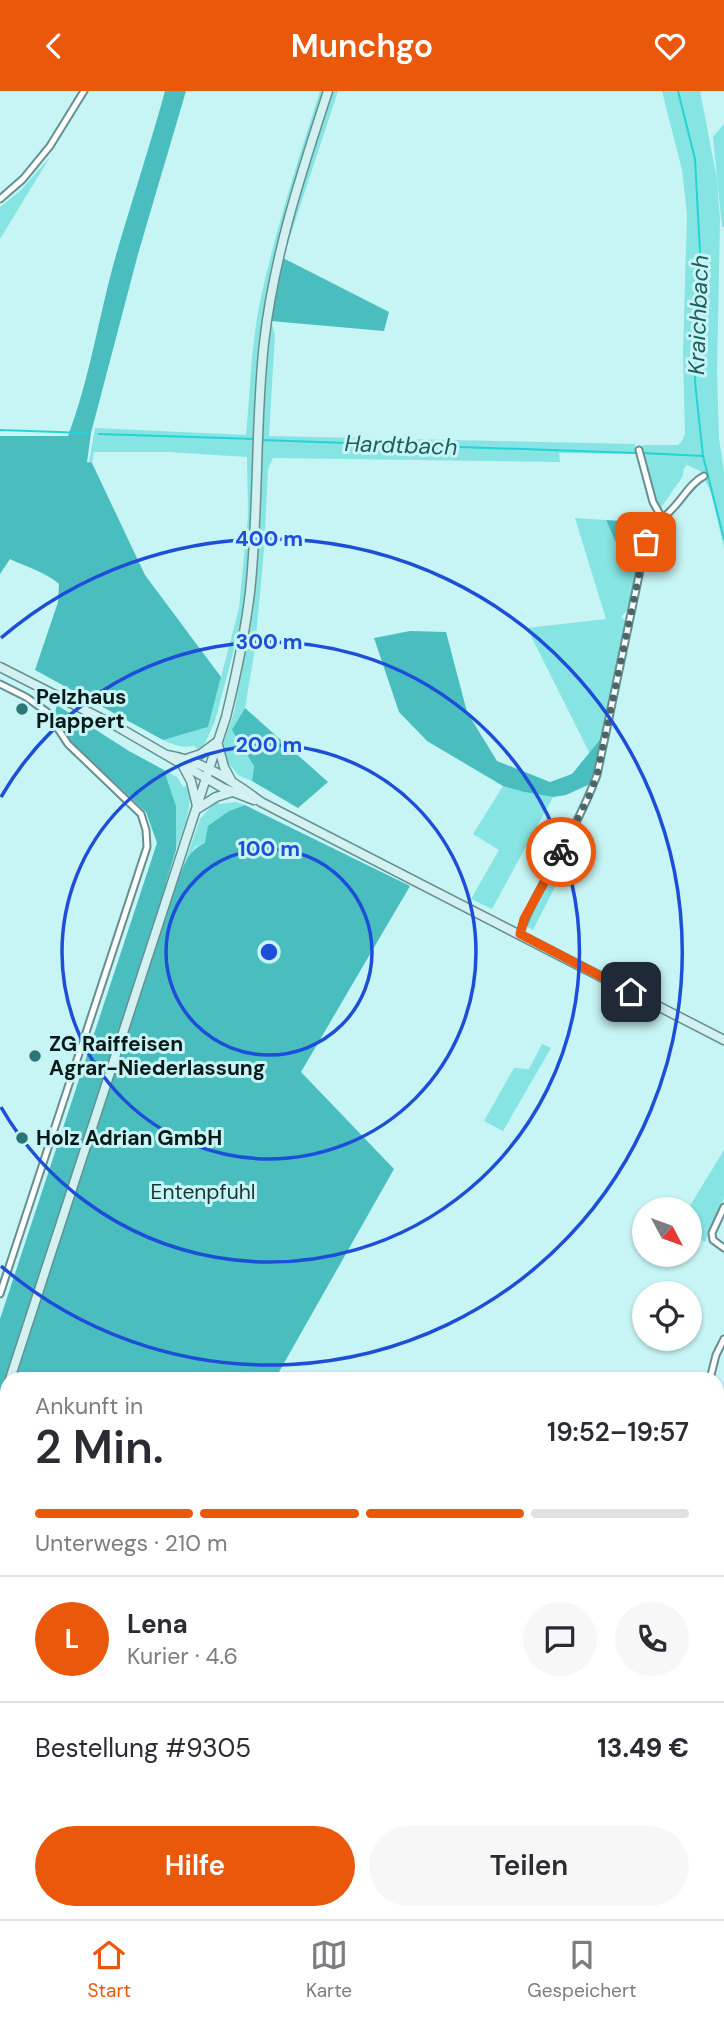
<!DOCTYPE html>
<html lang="de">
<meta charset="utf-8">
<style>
body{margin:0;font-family:"DM Sans",sans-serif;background:#f7f7f7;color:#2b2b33;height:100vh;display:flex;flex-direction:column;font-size:26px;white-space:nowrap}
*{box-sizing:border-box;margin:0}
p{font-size:23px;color:#7c7c81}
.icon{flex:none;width:38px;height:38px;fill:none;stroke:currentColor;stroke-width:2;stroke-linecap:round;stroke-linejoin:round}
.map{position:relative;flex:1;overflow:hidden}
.side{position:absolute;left:0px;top:1281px;width:724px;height:548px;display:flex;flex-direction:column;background:#fff;border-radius:21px 21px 0 0;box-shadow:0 2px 5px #0004}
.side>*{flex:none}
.needle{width:46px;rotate:131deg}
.tools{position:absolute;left:632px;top:1106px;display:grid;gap:14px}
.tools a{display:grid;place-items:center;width:70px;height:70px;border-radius:50%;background:#fff;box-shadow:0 2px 5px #0004;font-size:35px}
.pin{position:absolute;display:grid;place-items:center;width:60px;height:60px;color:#fff;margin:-30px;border-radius:14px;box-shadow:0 4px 10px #0006}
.courier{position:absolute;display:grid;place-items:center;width:70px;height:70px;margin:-35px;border:5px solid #ea580c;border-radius:50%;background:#fff;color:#222;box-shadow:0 2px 9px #0007}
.head em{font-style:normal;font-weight:600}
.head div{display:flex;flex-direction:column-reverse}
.head{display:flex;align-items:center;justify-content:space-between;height:119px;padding:0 35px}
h1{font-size:46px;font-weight:600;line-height:52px}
.bar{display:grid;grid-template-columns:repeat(4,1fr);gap:10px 7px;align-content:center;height:84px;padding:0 35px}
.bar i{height:9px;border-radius:5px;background:#e1e1e2}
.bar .active{background:#ea580c}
.bar p{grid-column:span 4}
.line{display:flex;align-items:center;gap:18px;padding:0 35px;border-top:2px solid #e1e1e2}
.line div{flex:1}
.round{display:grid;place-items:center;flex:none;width:74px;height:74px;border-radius:37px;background:#f7f7f7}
.primary-button{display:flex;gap:14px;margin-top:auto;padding:14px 35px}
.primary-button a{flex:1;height:80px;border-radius:42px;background:#ea580c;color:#fff;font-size:28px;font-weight:600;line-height:80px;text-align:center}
.primary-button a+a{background:#f7f7f7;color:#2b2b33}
header{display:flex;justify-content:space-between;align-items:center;height:91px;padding:0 35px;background:#ea580c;color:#fff;font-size:32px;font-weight:600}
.tab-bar{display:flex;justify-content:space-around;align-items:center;height:98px;border-top:2px solid #e1e1e2;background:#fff;font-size:19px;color:#7c7c81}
.tab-bar a{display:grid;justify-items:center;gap:4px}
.tab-bar .active{color:#ea580c}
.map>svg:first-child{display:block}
.green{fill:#86e4e3}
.forest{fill:#4abebf}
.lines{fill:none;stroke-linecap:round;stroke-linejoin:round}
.stream{stroke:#26d3d4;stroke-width:2}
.street-casing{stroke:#669090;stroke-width:9}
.secondary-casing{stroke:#669090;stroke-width:11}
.street{stroke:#fff;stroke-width:5}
.secondary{stroke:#d3f1f1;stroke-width:8}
.done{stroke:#4b6666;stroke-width:7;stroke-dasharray:0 12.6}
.route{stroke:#ea580c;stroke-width:9}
.ring{fill:none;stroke:#1d4ed8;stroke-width:3.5}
.poi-dot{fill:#2d7677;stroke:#c7f4f4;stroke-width:2.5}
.labels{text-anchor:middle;stroke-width:6;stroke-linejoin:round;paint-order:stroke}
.poi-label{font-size:21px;font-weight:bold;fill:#081919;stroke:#c7f4f4;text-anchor:start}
.park-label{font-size:21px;fill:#1a3434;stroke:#c7f4f4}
.water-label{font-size:23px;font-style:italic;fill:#1d5d5e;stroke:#c7f4f4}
.centre{fill:#1d4ed8;stroke:#c7f4f4;stroke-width:3.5}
.ring-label{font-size:21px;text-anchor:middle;font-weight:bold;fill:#1d4ed8;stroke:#c7f4f4;stroke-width:6;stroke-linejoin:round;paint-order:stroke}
</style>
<header><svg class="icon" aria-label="back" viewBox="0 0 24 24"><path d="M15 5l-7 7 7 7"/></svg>Munchgo<svg class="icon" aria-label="heart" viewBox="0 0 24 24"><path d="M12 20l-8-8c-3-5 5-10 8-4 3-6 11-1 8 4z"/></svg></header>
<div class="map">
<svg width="724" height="1828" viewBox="0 0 724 1828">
<rect width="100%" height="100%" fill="#c7f4f4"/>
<path class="green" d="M320,0H324L280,143L265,211L257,285L253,412L248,489L242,528L215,630L205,652L199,659L194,655C182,657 174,654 163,649L208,636L239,517L248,425L247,366L169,361H94L92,372H89L95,337L246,344C250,303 251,261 258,221C273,146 297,73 320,0Z
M331,0H338L283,167L294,115Z
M662,0H700L717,88L720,129L717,281L719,347L724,381V457L711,402L702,381L687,374L684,377L683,385L660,418L655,411L641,371L643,354H678L682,350L685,343L683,262L687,123L682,79Z
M724,33V136H722L713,46Z
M50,66L0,148V116L20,100Z
M271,230L275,243L269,345L635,353V363L559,362L560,371L273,367L268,378L264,459L255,557L245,617L233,639L254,675L252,690L238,684L230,674H226L224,667V651L234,621L253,522L260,437L261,367L267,261Z
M575,427L606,429L624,470L639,472L630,516L621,526L627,531L603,645L590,663L527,537L606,528Z
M164,679L177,686L183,696L189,694C193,717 183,738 176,759V715Z
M503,695L524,701L553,706L492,818L471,808L499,759L473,743Z
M216,710L220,713L236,711L245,714L229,720L205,752L195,756L184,774L200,728Z
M548,789L556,794L533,839L524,834Z
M542,953L551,957L503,1040L484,1030L514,977L529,978Z
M724,1059V1107L705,1151L690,1143L688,1118Z"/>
<path class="forest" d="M165,0H186L138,163L91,342L87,371L92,372L145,484L221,586L208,636L163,649L35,579L58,511L59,493C46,481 26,476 10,468L0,483V345H68C90,287 99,224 116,164C132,109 150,55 165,0Z
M283,167L389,221L384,240L271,230Z
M654,428L644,446L639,472L624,470L606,429L636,431Z
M410,540L446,541L467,621L497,670L550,691L572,683L603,645L595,682L588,694L566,704L553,706L524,701L503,695L427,650L399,621L374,547Z
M57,614L129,660L164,679L176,715V759L166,792L176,795C182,779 187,759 205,752L208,735L229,720L245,714L410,795L301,981L394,1078L275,1288H7V1822H468L471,1828H0V1228L157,752L146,721L70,650L55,621Z
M245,617L328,691L298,717L252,690L254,675L232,639Z"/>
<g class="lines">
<path class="stream" d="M678,0L695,68L700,161L695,291L703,365L724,448
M0,339L88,342
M99,343L255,348
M261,349L636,362
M642,362L703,365"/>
<defs>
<path id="street" d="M0,108L23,88L50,55L84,0
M639,359L653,411L662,427
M0,593L26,606L47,621L68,653L141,723L146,739L147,756L0,1203
M520,843C526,822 538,803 548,783C566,751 584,719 597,684L646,451C653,436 664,427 675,415C685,404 691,392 704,385
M724,1116L712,1142L713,1149L724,1157
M710,1288L716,1264L724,1248"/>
<path id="secondary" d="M0,576L118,636L223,697L254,709
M218,654L224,676L232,691
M167,664C202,670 233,690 261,711L724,949
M186,668L201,663L217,651
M183,675L191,690L197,715
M197,718L216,706L232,701
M10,1288L226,626C236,585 245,543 250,501C259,418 255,334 264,252C274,164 301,83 328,0
M0,1319L7,1298"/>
</defs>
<use href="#street" class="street-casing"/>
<use href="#secondary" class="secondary-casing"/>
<use href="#street" class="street"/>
<use href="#secondary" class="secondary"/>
</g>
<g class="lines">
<path class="done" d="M561,761L589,705L597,684L646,451"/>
<path class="route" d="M561,761L524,828L520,843L631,901"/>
</g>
<g class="ring">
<circle cx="269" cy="861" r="103"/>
<circle cx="269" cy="861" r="207"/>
<path d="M1 706A310 310 0 1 1 1 1016"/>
<path d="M1 547A413 413 0 1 1 1 1175"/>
</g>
<g class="poi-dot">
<circle cx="22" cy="618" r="7"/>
<circle cx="35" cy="965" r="7"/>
<circle cx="22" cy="1047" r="7"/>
</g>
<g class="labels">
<g class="poi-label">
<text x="36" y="613">Pelzhaus<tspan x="36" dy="24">Plappert</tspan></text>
<text x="49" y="960">ZG Raiffeisen<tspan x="49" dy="24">Agrar-Niederlassung</tspan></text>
<text x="36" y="1054">Holz Adrian GmbH</text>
</g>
<g class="park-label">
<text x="203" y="1108">Entenpfuhl</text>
</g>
<g class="water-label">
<text transform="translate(698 224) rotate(-88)" y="8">Kraichbach</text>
<text transform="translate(401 354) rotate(2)" y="8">Hardtbach</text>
</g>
</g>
<circle cx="269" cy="861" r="10" class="centre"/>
<g class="ring-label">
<text x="269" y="455">400 m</text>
<text x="269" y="558">300 m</text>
<text x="269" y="661">200 m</text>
<text x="269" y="765">100 m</text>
</g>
</svg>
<div class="tools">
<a><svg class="needle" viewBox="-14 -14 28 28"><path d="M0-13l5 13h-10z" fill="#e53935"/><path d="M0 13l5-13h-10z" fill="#7c7c81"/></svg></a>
<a><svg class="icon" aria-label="locate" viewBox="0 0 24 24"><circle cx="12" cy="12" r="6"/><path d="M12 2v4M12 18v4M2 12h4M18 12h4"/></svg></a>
</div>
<div class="pin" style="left:646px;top:451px;background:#ea580c"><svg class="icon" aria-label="bag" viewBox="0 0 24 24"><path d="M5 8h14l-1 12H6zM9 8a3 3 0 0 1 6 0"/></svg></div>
<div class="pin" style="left:631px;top:901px;background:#1f2937"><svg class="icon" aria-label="home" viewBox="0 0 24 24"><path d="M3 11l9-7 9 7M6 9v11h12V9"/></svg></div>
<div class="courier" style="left:561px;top:761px"><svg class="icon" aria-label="bike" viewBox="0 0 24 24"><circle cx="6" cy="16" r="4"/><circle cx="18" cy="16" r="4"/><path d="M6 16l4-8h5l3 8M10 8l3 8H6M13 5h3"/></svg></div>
<section class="side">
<div class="head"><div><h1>2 Min.</h1><p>Ankunft in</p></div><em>19:52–19:57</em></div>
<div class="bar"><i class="active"></i><i class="active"></i><i class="active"></i><i></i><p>Unterwegs · 210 m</p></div>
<div class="line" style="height:126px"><b class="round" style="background:#ea580c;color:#fff">L</b><div><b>Lena</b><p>Kurier · 4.6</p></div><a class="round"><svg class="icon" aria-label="chat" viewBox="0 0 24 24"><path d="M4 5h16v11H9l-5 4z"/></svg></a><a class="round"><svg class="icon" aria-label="phone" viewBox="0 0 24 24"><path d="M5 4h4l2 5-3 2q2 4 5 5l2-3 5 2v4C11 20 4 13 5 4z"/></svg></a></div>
<div class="line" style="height:91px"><div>Bestellung #9305</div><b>13.49 €</b></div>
<div class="primary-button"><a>Hilfe</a><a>Teilen</a></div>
</section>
</div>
<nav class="tab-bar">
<a class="active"><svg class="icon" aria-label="home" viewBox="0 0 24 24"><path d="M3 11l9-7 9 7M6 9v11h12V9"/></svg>Start</a>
<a><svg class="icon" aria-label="map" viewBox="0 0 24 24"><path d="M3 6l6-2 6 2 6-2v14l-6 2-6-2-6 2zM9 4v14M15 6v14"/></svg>Karte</a>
<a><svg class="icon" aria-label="saved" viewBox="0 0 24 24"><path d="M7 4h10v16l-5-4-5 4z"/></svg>Gespeichert</a>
</nav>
